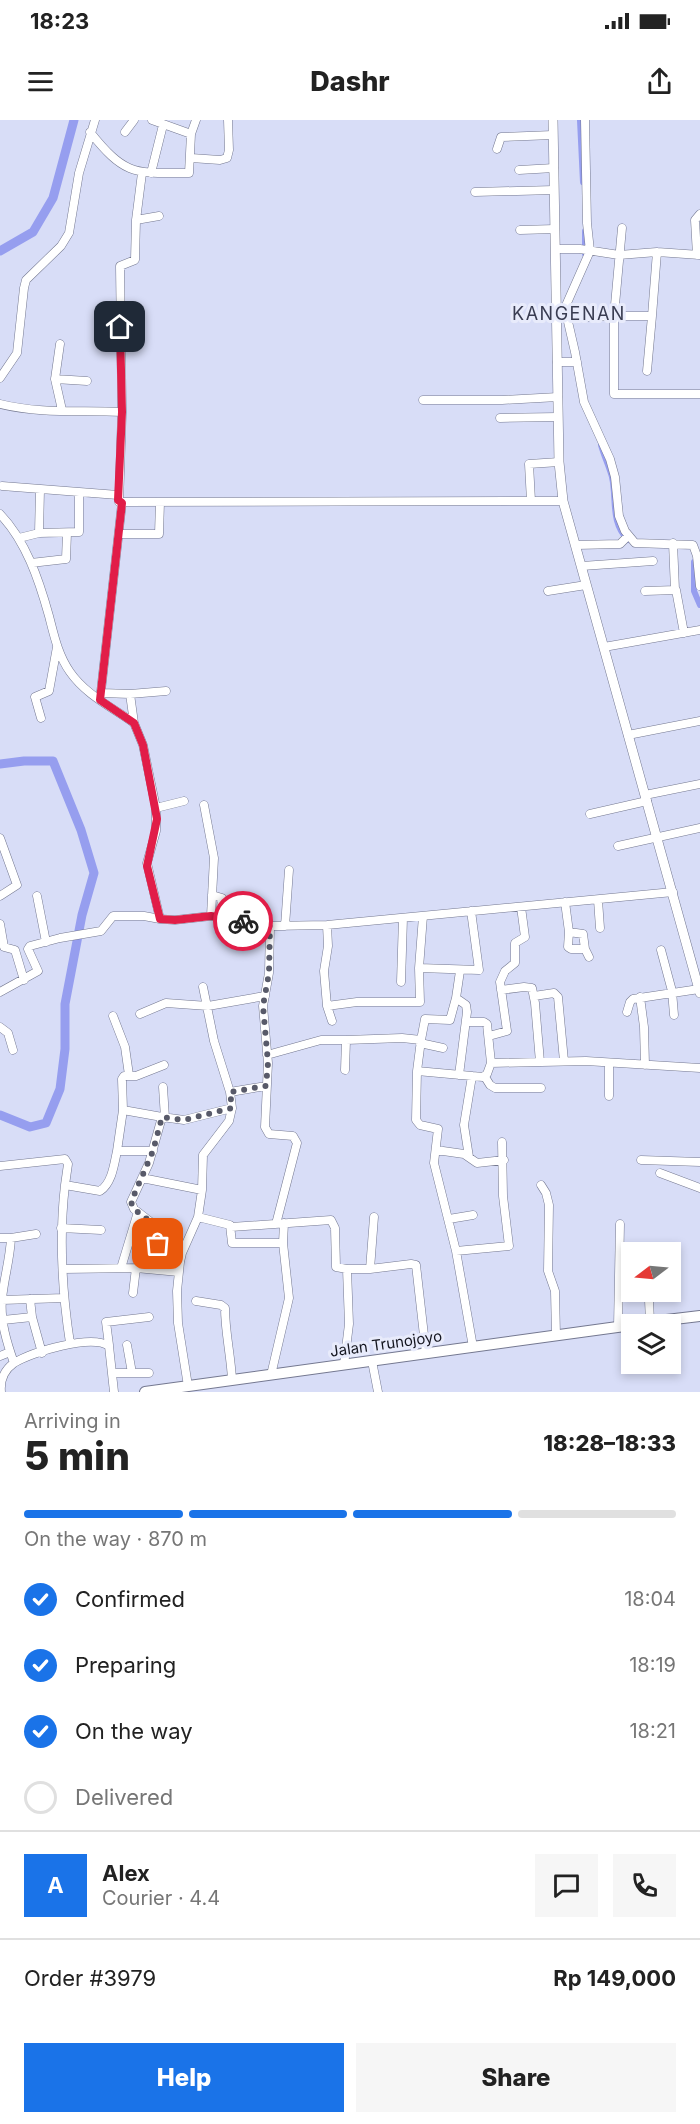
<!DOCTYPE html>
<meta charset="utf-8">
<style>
body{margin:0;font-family:Inter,sans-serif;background:#f6f6f6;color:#222;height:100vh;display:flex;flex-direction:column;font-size:22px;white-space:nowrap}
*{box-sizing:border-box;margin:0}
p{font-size:20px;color:#767676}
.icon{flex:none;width:33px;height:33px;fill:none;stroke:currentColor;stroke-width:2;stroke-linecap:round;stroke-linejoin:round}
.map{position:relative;height:1272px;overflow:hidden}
.drawer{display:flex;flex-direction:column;background:#fff;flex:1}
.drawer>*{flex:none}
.needle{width:39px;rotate:254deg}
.fabs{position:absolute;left:621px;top:1122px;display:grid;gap:12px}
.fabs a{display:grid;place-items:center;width:60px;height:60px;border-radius:0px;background:#fff;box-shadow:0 3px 9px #0003;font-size:30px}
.pin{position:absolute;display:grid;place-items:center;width:51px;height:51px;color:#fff;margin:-26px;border-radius:12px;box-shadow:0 3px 9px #0006}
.courier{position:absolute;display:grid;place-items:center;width:60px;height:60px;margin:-30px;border:4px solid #e11d48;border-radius:50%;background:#fff;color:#222;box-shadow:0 2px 8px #0007}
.headline em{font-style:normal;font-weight:800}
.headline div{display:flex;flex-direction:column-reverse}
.headline{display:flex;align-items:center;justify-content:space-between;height:102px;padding:0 24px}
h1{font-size:39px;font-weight:800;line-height:45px}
.bar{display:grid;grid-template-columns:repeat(4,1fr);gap:9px 6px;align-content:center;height:72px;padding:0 24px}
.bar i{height:8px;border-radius:4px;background:#e0e0e0}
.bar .on{background:#1a73e8}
.bar p{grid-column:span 4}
.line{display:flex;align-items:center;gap:15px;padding:0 24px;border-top:2px solid #e0e0e0}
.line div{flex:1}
.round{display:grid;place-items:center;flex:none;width:63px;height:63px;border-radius:0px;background:#f6f6f6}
ol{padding:0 24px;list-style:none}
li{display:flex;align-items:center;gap:18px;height:66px}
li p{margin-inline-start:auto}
li .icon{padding:6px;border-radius:50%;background:#1a73e8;color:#fff;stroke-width:4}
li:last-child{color:#767676}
li i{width:33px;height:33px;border:3px solid #e0e0e0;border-radius:50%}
.button{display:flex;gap:12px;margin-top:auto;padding:12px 24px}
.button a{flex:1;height:69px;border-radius:0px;background:#1a73e8;color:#fff;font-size:24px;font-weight:800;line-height:69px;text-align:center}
.button a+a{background:#f6f6f6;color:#222}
.status{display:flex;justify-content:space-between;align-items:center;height:42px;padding:0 30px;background:#fff;direction:ltr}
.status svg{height:16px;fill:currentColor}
header{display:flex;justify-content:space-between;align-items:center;height:78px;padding:0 24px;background:#fff;font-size:27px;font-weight:800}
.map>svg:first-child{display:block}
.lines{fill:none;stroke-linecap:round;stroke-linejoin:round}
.canal{stroke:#969eef;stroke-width:6}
.river{stroke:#969eef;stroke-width:9}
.minor-casing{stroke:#747890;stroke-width:9}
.major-casing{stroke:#747890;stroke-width:10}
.highway-casing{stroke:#747890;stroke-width:12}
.minor{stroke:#fff;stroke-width:8}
.major{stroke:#fff;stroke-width:9}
.highway{stroke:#fff;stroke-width:10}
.done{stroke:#585a69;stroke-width:6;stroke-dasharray:0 10.8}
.route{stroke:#e11d48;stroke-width:8}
.labels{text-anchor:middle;stroke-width:6;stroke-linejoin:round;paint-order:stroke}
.street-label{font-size:15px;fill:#13141d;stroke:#e8ebfb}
.quarter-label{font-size:18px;letter-spacing:1.5px;fill:#3a3d52;stroke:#e8ebfb}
</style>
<div class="status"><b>18:23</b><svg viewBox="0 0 49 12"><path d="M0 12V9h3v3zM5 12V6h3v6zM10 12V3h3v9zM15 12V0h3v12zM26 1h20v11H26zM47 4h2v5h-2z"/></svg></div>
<header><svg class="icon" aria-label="menu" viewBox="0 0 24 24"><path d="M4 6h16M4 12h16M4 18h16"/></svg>Dashr<svg class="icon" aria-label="share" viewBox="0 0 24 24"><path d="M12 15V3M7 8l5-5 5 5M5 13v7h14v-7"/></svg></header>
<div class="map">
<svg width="700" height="1272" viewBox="0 0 700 1272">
<rect width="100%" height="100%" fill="#d8ddf7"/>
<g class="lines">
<path class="canal" d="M580,0L583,62
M585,134V111
M601,325C604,336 609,346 612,357C617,379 610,402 628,420
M694,442V471L700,485"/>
<path class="river" d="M0,131L33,112L53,78L74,0
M0,644L24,641H53L81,710L94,753L82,795L65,884V929L60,969L46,1003L30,1007L0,995"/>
<defs>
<path id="minor" d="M152,0L191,14
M585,0L587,103L590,131L567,183L566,193L575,232L584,282L610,339L615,357L619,396L625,411L635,423L693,425L697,436L700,466
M90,12C126,57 135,53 189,53L191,14L196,0
M125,12L134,0
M497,29L501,17L553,15
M191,38L220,40L227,38L229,30L228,0
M519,50L554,48
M142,53L136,100L135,140L120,146L122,292L119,382L563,381
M151,53L163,5
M475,72L554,70
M136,100L159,96
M622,108L614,196V274H700
M520,110L555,109
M556,129H580L619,135L657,132L700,135
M697,135L695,100L700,94
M652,196L657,132
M588,197L614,196H652L647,251
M557,242H577
M0,258L17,233L24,168L26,160L61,126L69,113L79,53L95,0
M55,259L60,224
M423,280H502L558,277
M0,284C40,294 81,290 122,292
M62,290L55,259L87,261
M500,298L558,297
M2,366L118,375
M531,381L529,344L559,342
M0,394C26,421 39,460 49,496C54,515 58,535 70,552C86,575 112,587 134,603
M39,413L40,370
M119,414H159L160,382
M19,418L39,413L79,412V373
M673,423L675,470
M576,425L620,424L628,416
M31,443L66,439L67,413
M582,446L653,441
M548,471L586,465
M645,471L676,470L684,513
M604,527L700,510
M102,573L130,574L166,571
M130,574L134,603L143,625L156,688V711L147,743L160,799L175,800L211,796L270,806L327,805L673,772
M100,580L122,383
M41,598L35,577L49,571L57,527
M628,615L700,601
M645,675L700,664
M204,685L214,738L211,796
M156,688L184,681
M590,694L647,681
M0,718L17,765L0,776
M618,726L700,708
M212,775L222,778L220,797
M37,776L46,822
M598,780L600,808
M565,782L569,812L568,827L571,829H585
M0,804L4,827L15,830L24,860
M327,805L328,826L324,851L327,886L332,901
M270,806L269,853L263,886L268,943L265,1007L269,1014L293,1016L297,1023L276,1104
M285,806L289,750
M569,812L583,814L585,829L589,837
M661,830L672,871L674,895
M419,848L479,850L471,791
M401,862L403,798
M501,870L524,867L532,868L535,883L540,942
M0,872L38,851L28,829L30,826L60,818L101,811L113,796H144L160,799
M534,876L554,873L558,877L564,941
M640,877L644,907L645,945
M327,886L357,882H420L419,848L423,796
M627,892L630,882L633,879L699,869
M140,894L166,883L208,886L265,876
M113,896L125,927L129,955
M466,902H484L487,904L491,943
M0,907L8,913L13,930
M489,916L507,911L500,862L505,851L515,843V823L525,817L521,787
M421,920L425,899L450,900L456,878
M420,923L443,928
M267,935L321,920H346
M345,950L346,920L402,918L421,920L417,951L483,957L487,954L491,943L586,941L700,948
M417,951L416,1000L420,1005L438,1009L434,1043L456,1131L473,1227
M459,955L467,892L466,885L456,878L460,851
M485,957L490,965L495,968H541
M163,967L165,998
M230,972L266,966
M609,976V943
M123,990L162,997
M436,1030L464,1034L477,1043L504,1040
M153,1031H117L123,990L122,959L124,956H136L164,945
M469,1037L464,1005L472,956
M641,1040L700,1042
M0,1046L65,1039L68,1044L65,1065L100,1071C112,1063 114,1045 117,1031
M660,1053L700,1068
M142,1058L202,1070
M65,1065C59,1117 62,1171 70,1223
M541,1065L546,1073L549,1085L548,1151L555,1171L556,1216
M198,1097L230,1105L232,1123H283
M374,1097L370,1149L411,1144L416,1145L426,1233
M449,1099L473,1095
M231,1107L331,1100L335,1108L336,1147L347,1149
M61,1108L101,1110
M0,1118H11L36,1114
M11,1118C10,1139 4,1158 2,1179C0,1201 7,1223 14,1243
M456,1131L509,1126L503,1076L502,1022
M121,1148L138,1092
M154,1148L161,1110L134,1089L131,1082L149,1043L162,997L184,1000L232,988
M63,1149L136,1148L179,1152
M133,1173L136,1148
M30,1179L32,1197L42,1233
M2,1180L64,1178
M649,1180L650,1202
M196,1181L221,1185L225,1188C225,1212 231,1236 232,1260
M3,1200L32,1197
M618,1207L620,1104
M109,1225L106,1202L149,1197
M127,1225L132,1253
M0,1236L10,1232
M372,1241L378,1272
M344,1245L349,1204L347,1149H370
M113,1253H149
M271,1255L289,1178L283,1123L284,1103
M188,1266L178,1203L177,1171L180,1142L182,1133L198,1097L202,1070L203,1035L229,1001L232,988L230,972L214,921L203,867
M1,1272C0,1261 4,1250 14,1243C32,1232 91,1214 109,1226L114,1272"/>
<path id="major" d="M553,0L559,342L563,381L700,873"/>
<path id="highway" d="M633,1204L700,1196
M145,1272L632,1205"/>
</defs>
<use href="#minor" class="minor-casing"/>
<use href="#major" class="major-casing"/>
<use href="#highway" class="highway-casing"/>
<use href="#minor" class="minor"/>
<use href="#major" class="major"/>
<use href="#highway" class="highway"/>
</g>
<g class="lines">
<path class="done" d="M158,1124L160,1109L134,1089L131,1082L153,1031L162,997L184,1000L232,988L230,972L266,966L268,943L263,886L269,853L270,806L243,801"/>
<path class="route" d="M120,207L122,292L118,380L122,383L100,580L134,603L143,625L157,699L147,746L160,799L175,800L211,796L243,801"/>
</g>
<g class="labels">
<g class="street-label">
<text transform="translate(386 1224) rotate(-8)" y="5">Jalan Trunojoyo</text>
</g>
<g class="quarter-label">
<text x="569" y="200">KANGENAN</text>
</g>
</g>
</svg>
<div class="fabs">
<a><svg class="needle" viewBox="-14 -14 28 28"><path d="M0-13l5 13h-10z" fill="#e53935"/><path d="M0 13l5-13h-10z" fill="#767676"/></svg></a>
<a><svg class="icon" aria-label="layers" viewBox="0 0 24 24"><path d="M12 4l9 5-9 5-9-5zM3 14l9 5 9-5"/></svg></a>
</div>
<div class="pin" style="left:158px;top:1124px;background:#ea580c"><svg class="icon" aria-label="bag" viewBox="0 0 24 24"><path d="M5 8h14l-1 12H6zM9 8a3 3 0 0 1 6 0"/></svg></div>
<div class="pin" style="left:120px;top:207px;background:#1f2937"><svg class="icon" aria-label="home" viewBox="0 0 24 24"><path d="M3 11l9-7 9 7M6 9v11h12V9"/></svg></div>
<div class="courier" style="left:243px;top:801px"><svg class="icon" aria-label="bike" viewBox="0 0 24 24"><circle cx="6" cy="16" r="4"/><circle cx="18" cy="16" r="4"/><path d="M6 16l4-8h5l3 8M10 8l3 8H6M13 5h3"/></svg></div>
</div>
<section class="drawer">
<div class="headline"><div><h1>5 min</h1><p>Arriving in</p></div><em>18:28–18:33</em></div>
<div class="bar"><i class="on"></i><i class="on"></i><i class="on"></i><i></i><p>On the way · 870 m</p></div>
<ol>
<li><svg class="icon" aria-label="check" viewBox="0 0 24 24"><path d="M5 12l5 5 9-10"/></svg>Confirmed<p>18:04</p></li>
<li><svg class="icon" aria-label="check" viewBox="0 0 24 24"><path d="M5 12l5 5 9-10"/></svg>Preparing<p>18:19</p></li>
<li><svg class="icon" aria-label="check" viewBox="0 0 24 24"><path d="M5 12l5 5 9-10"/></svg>On the way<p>18:21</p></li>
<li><i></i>Delivered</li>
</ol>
<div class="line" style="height:108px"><b class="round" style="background:#1a73e8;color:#fff">A</b><div><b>Alex</b><p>Courier · 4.4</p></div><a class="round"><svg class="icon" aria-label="chat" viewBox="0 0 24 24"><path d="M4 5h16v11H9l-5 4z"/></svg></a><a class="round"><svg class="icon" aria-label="phone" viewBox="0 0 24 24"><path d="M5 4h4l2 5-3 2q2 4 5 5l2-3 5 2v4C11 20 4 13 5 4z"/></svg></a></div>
<div class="line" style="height:78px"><div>Order #3979</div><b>Rp 149,000</b></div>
<div class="button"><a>Help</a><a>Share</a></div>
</section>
